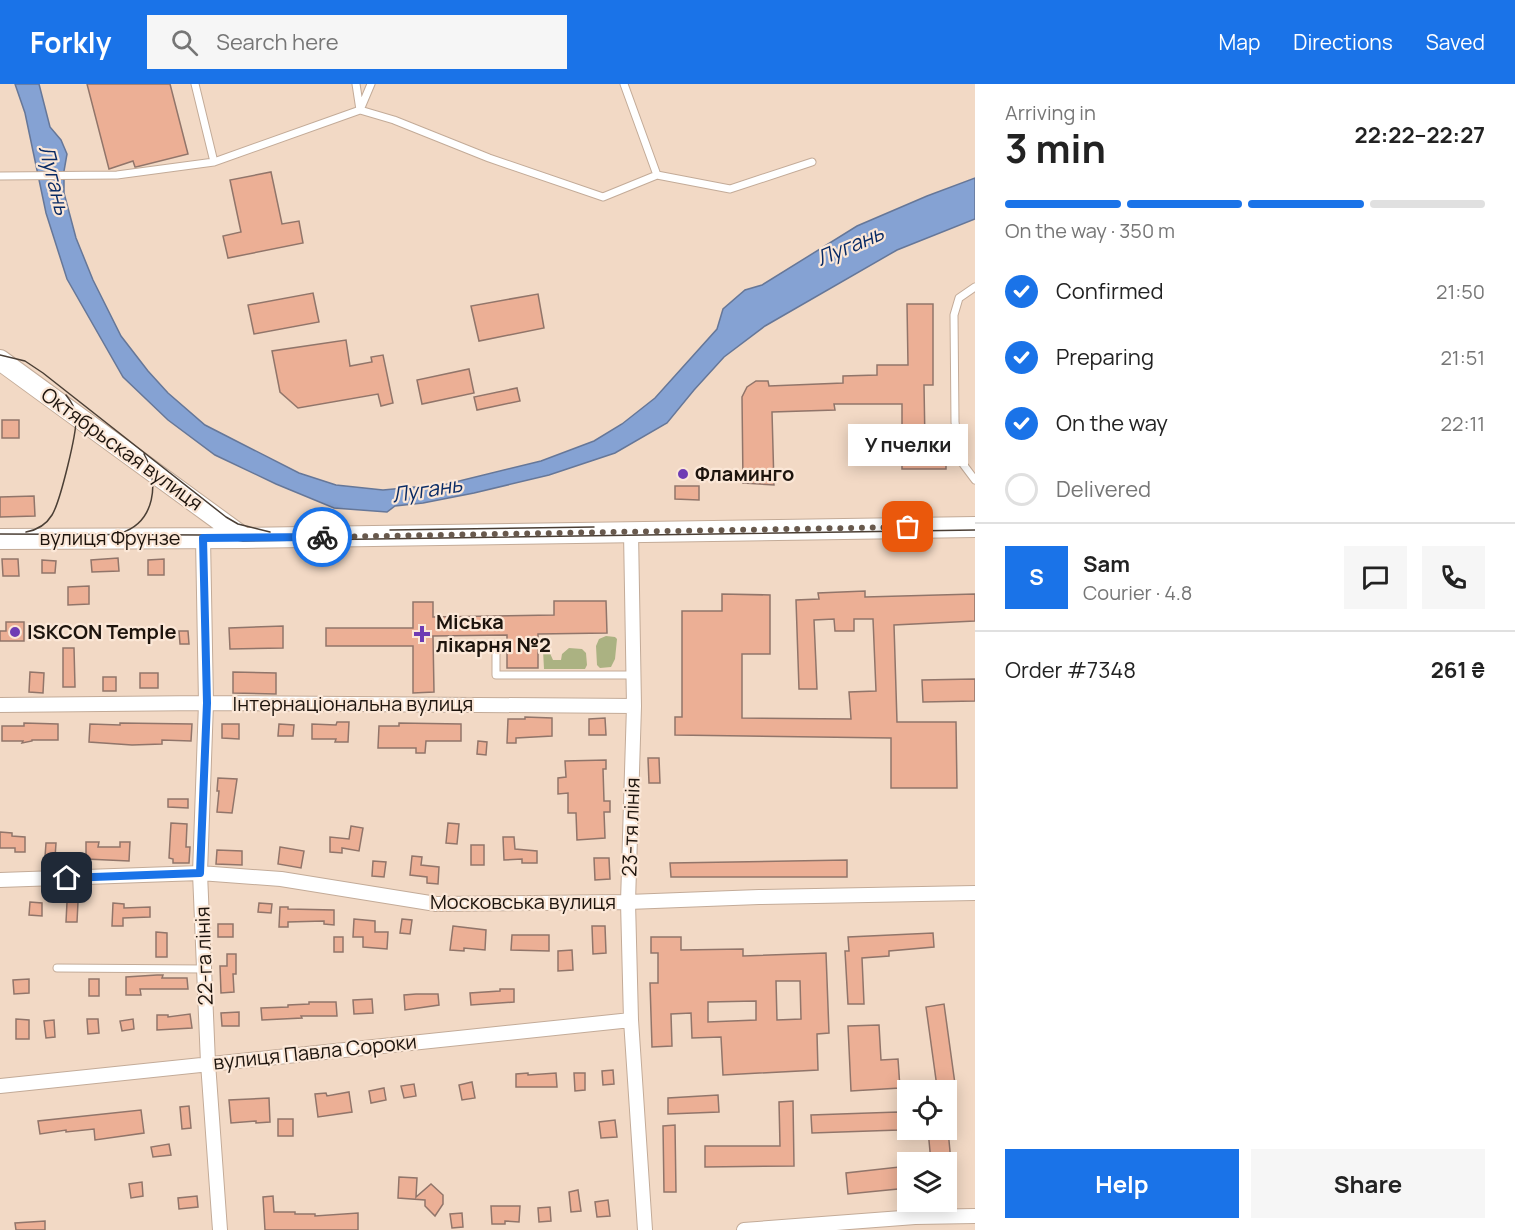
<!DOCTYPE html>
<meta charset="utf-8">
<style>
body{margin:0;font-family:Manrope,sans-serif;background:#f6f6f6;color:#222;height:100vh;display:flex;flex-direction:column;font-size:22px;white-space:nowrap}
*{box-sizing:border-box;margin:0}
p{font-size:20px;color:#767676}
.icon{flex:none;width:33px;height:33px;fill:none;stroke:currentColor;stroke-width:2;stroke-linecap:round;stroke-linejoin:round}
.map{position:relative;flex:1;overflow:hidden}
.drawer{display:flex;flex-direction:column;background:#fff;width:540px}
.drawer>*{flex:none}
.controls{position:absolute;left:897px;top:996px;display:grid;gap:12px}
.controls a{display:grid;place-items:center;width:60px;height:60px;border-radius:0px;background:#fff;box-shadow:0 3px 15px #0003;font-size:30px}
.pin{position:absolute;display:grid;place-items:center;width:51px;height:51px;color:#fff;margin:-26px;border-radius:12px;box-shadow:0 3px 9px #0006}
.courier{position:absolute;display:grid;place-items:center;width:60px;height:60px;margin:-30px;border:4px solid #1a73e8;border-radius:50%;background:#fff;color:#222;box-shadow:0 2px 8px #0007}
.bubble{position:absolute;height:42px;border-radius:0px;background:#fff;box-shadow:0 3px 15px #0003;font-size:20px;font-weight:700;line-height:42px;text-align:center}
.summary em{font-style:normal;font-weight:700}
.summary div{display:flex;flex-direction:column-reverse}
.summary{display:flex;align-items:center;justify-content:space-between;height:102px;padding:0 30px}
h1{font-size:39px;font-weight:700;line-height:45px}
.bar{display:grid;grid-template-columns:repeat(4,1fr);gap:9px 6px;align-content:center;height:72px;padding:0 30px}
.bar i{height:8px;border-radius:4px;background:#e0e0e0}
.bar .selected{background:#1a73e8}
.bar p{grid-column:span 4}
.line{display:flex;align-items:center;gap:15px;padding:0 30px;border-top:2px solid #e0e0e0}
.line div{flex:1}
.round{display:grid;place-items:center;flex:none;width:63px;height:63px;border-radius:0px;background:#f6f6f6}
ol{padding:0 30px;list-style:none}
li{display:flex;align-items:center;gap:18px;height:66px}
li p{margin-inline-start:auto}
li .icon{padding:6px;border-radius:50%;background:#1a73e8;color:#fff;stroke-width:4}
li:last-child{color:#767676}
li i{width:33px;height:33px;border:3px solid #e0e0e0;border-radius:50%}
.primary-button{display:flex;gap:12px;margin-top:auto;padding:12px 30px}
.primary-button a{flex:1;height:69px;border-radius:0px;background:#1a73e8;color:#fff;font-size:24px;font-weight:700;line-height:69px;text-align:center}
.primary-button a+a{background:#f6f6f6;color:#222}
header{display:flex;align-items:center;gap:36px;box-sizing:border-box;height:84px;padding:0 30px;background:#1a73e8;color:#fff}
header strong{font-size:28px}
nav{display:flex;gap:33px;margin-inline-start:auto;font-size:21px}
.search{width:420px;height:54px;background:#f6f6f6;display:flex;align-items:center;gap:15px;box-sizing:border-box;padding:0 21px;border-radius:0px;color:#767676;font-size:22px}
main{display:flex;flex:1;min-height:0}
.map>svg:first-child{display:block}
.green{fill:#abb282}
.water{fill:#85a2d3;stroke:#667798;stroke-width:1.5}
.building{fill:#ecaf95;stroke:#91756a;stroke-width:1.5;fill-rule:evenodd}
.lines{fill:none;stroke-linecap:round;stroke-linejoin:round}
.lane-casing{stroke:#c3ab98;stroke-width:9}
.street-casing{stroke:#c3ab98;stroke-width:16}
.secondary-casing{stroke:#c3ab98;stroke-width:22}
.lane{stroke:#fff;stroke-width:7}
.street{stroke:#fff;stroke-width:14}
.secondary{stroke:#fff;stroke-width:20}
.tram{stroke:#4b3f35;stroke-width:1.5}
.done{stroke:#68594d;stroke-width:6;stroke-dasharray:0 10.8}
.route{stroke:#1a73e8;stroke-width:8}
.poi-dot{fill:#6e3cb4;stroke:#fbe7d7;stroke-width:2}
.labels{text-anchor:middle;stroke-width:4.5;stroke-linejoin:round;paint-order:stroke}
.street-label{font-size:20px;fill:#1d140d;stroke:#fbe7d7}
.poi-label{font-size:20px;font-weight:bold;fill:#1d140d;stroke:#fbe7d7;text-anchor:start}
.water-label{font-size:21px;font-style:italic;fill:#092b65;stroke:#fbe7d7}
</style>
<header>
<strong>Forkly</strong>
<div class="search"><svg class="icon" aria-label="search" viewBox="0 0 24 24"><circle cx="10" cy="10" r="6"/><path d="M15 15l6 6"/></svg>Search here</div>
<nav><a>Map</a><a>Directions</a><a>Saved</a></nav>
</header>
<main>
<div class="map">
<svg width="975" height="1146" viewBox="0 0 975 1146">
<rect width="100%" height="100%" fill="#f2d9c5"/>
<path class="green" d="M606,552L615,553L617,555L615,575L611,583L600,584L597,581L596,562L599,555Z
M569,564L582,565L586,569L587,581L585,585H544L543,566L548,565L553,576H561L562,570Z"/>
<path class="water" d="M15,0H39L50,43L61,56L67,70L64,87V109L76,154L93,196L121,252L148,287L168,309L205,341L299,389L336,401L383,406L447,400L541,377L594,357L622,340L655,314L717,245L723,225L745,206L762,201L857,142L927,112L975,94V135L897,166L765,242L724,273L694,306L667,339L615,369L549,391L474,409L423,419L395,422L387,428L334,424L276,400L215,371L168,336L123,293L67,195L46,129L25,29Z"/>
<path class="building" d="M87,0H170L188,70L136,83H135L133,77L109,85Z
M271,88L282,140L299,137L303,159L228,174L223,152L241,148L230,96Z
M313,209L319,238L254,250L248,221Z
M538,210L544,244L479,257L471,222Z
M907,220H933V301H924L925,360H946V385H902V320H834L835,326L772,328L774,401L743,399L742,313L747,303L756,297H768L769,302L843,299V292L877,291V281H908Z
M346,256L350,282L372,278L371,273L383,271L393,319L381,322L378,310L298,324L280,308L272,267Z
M469,285L474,309L422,320L417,296Z
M517,304L520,317L477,326L474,313Z
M2,336H19V354H2Z
M675,402H699V416L675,415Z
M34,412L35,432L0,433V413Z
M118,474L119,487L92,488L91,476Z
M2,475H18L19,492H3Z
M164,475V491H148V476Z
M42,476L56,477L55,489H42Z
M89,502V520L68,521V503Z
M865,507V513L975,510V537L894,541L897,638H956L957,704H891V654L675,651V633H682V527H722V510L770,511V570H742V634L851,635L849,608L876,607L873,535H854V547H835L834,535L814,536L817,605H799L796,516L819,515L818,509Z
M554,517H606L607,549L538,550V584H507V551L433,552L434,608L413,609V562H326V544H413V518H433V533L554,531Z
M6,538H24V557H0V547H6Z
M283,542V564L230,565L229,544Z
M179,547H188L189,560H180Z
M63,564H74L75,603H63Z
M30,588L44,589L43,609L29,608Z
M233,588L276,589V610L233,609Z
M140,589H158V604H140Z
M103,593H116V607H103Z
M975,595V617L923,618L922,596Z
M525,633L552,634V652L516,654V659H507L508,635H525Z
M605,634L606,651H589V635Z
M337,638H349L348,658H335L336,655H312V640L336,641Z
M24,639L58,640V656H32V657L22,659L23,657H2V642H24Z
M120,639L192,640L191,657L162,656V660L132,661L89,658L90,640L120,641Z
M399,639L461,640V657H426L425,669H416V664H378L379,642H399Z
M222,640H239V655L222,654Z
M279,640L294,641L293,652H278Z
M478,657L487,658L486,671L477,670Z
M648,674H659L660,699H649Z
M606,676V685H603L604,717H610V728H604L605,754L577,756L576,729H568V709L558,710V694L566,693L565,677Z
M218,694L237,695L232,729L217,728L219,707H217Z
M168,715H188V724L168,723Z
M171,739L187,740L186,763H190L189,779H173V775L169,774Z
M448,739L459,740L457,760L446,759Z
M351,742L363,744L359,767L342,764V769L330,768V753L349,755Z
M0,748L12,749V752L25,753V768H15V764H0Z
M503,753H514L515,765L537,767V779H522V775L504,776Z
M86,758H99L98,763H120V758H130L129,777L86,775Z
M46,759H56L55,774L45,773Z
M471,761H484V781H471Z
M280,763L304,767L301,784L278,780Z
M217,766L242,767V781L216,780Z
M412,772L422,773L421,781L439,783L438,800L427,799V793L410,791Z
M594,774H609L610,795L595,796Z
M847,776V793H671L670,779Z
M373,777L386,778L384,793L372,792Z
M30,818L42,819V832L29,831Z
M67,818H78L77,838H66Z
M113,819L124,820V824L150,823V833L123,834V842H112Z
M259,819L272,820L271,829L258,828Z
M280,823H288V825L334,826V841L324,840V837L288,838V843H279Z
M354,835L375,837V848H388L387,865L363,863V853H353Z
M402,835L412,836L410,850L400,849Z
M218,840H233V853H218Z
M453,842L486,846L485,866L464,864V867L450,866Z
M592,842H605L606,869L593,870Z
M156,848L167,849V873H156Z
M933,849L934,863L889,867V872L862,874L864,920H848L845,867H849L848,853Z
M512,851H549V867L511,866Z
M334,853H343V868H334Z
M651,853H681V866L743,865V872L826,869L829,949L817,950L818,986L723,991L721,953L692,954L691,929L671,930L672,962L652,963L650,899H658V869H651ZM776,897H800L801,935L777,936ZM756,917V936L708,938V918Z
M572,866L573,886L558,887V867Z
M227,870H236V890H233L234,908L221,909L220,882H227Z
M157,891H163L162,894H187L188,905H140L141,911H126V893Z
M29,895V909L14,910L13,896Z
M89,895H99V912H89Z
M500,905H514V918L471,921L470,909L500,907Z
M416,910H438L439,921L405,926L404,911Z
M372,915L373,929L354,930L353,916Z
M309,918H336L337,932H301L302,934L262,936L261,924L288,923V921L309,920Z
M944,920L955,1000L937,1003L926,923Z
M239,928V942H222L221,929Z
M190,930L192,944L157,946V931H168V933Z
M16,935L29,936V955H16Z
M87,935H98L99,949L88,950Z
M133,935L134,945L122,947L120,937Z
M54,936L55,953L46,954L44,937Z
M879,941L881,976L898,975L900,1004L851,1007L848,942Z
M613,986L614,1000L603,1001L602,987Z
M528,989V991L556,989L557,1003H516V990Z
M574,989H585V1006L575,1007Z
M472,998L475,1014L462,1016L459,1001Z
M414,1000L416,1012L404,1014L401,1002Z
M384,1004L386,1016L371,1019L369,1007Z
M349,1008L352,1028L318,1033L315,1010L326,1009L327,1012Z
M718,1011L719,1028L668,1030V1014Z
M269,1014L270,1038L256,1039V1037L231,1039L229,1016Z
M793,1017L794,1082L705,1083V1062H780L779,1018Z
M189,1022L191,1044L182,1045L180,1023Z
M141,1026L144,1049L95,1056L94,1045L66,1048V1046L40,1050L38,1037Z
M898,1028L899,1046L812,1049L811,1031Z
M278,1035H293V1052H278Z
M615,1036L617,1053L601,1054L599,1038Z
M675,1041L676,1108H664L663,1042Z
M928,1046H948L951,1078H931Z
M169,1060L171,1071L153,1073L151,1063Z
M908,1082V1104L848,1110L846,1089Z
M399,1093L417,1094L416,1113L431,1100L443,1111V1120L435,1132L425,1122V1116L398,1114Z
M142,1098L143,1112L131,1114L129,1100Z
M578,1106L581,1127L571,1128L569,1108Z
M197,1112L198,1123L179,1125L178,1114Z
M273,1112L274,1128H295V1130H315V1132L358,1129V1146H265L263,1113Z
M608,1116L610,1132L597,1133L595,1118Z
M491,1122H520L519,1138L505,1137V1140H492Z
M550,1123L551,1137L539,1138L538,1124Z
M462,1129L463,1143L452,1144L450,1130Z
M45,1137V1146H16L15,1139Z"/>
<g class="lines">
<defs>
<path id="lane" d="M195,0L214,78
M356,0L360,26L394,36L489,74L603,113L657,91L730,105L812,78
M624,0L657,91
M0,92L117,91L214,78L360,26L371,0
M975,203L959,214L954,231L955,338L960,376L975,396
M496,562V591H634
M57,884L204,885"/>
<path id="street" d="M631,448L634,622L628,818L631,936L645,1146
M203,454L206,619L200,789L208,979L220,1146
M0,621L206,619L634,622
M0,796L200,789L281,795L436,820L628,818L759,813L975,809
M0,1002L631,936
M744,1146L915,1133L975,1132"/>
<path id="secondary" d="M0,276L244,454
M0,455L244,454L975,443"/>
</defs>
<use href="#lane" class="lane-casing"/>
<use href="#street" class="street-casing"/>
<use href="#secondary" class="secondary-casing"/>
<use href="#lane" class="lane"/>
<use href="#street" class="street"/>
<use href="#secondary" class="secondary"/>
<path class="tram" d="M0,271L25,277L43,289L226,433L238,440L270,448
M390,446L594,443
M26,448C37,446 46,441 52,431C60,418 78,346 76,331C75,324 70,316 66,311
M121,449C155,438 160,398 144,370
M0,450L202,451L243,457L975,446"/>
</g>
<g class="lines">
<path class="done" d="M322,453L908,443"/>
<path class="route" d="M67,794L200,789L207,619L203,454L322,453"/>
</g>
<g class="poi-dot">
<circle cx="683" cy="390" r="6"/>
<circle cx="15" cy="548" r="6"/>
<path d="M419 541h6v6h6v6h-6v6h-6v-6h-6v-6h6z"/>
</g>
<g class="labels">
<g class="street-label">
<text transform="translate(122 365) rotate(36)" y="7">Октябрьская вулиця</text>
<text x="110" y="461">вулиця Фрунзе</text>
<text x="353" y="627">Інтернаціональна вулиця</text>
<text transform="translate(631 743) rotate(-88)" y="7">23-тя лінія</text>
<text x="523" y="825">Московська вулиця</text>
<text transform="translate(204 872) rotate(-92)" y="7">22-га лінія</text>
<text transform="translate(315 968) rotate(-6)" y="7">вулиця Павла Сороки</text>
</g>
<g class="poi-label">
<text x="695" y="397">Фламинго</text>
<text x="436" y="545">Міська<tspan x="436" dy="23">лікарня №2</tspan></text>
<text x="27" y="555">ISKCON Temple</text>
</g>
<g class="water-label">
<text transform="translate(54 96) rotate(76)" y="7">Лугань</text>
<text transform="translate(850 162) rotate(-23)" y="7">Лугань</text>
<text transform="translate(427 406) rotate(-9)" y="7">Лугань</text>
</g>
</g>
</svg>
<div class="controls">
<a><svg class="icon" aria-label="locate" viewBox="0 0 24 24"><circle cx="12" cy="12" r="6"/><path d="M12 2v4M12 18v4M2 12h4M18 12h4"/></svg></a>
<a><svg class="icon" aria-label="layers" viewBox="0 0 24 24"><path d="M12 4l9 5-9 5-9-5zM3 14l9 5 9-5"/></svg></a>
</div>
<div class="pin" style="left:908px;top:443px;background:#ea580c"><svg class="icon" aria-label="bag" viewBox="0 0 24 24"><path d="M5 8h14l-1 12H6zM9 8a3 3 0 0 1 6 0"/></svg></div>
<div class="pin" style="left:67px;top:794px;background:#1f2937"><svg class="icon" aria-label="home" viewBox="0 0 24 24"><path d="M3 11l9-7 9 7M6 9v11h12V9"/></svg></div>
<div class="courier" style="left:322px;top:453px"><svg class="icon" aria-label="bike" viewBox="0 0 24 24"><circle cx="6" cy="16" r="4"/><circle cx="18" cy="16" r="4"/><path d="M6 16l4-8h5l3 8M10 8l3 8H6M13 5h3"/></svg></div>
<div class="bubble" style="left:848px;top:340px;width:120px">У пчелки</div>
</div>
<section class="drawer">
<div class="summary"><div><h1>3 min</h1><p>Arriving in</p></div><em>22:22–22:27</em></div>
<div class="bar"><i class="selected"></i><i class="selected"></i><i class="selected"></i><i></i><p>On the way · 350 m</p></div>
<ol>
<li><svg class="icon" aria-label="check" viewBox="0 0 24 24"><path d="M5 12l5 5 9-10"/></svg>Confirmed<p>21:50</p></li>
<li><svg class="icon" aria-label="check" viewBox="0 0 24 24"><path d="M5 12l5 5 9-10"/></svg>Preparing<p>21:51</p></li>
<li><svg class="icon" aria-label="check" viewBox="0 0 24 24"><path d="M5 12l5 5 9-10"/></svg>On the way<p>22:11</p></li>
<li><i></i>Delivered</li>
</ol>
<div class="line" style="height:108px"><b class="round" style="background:#1a73e8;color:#fff">S</b><div><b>Sam</b><p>Courier · 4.8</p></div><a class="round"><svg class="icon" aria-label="chat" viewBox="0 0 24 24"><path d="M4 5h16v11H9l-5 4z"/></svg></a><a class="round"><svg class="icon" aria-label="phone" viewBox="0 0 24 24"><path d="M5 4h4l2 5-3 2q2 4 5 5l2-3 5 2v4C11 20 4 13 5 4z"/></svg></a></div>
<div class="line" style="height:78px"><div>Order #7348</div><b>261 ₴</b></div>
<div class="primary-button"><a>Help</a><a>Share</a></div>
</section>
</main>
